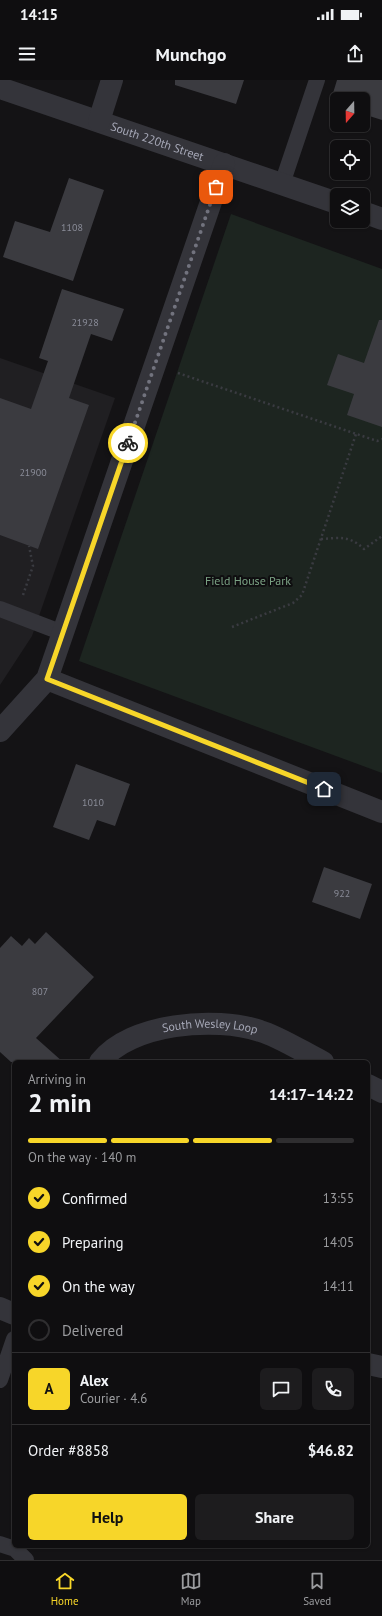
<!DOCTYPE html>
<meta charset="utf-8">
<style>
body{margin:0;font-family:"PT Sans",sans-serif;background:#1d1c1e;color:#f1f3f6;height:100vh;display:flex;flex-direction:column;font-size:15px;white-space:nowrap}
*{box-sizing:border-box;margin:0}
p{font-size:13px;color:#9b9c9f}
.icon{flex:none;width:22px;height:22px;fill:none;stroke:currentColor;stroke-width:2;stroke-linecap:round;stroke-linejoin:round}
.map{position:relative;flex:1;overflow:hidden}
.sheet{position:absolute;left:12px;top:980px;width:358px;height:488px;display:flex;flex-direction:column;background:#0f0e10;border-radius:6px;box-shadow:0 1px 3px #0004,0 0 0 1px #2f2e30}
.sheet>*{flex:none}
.needle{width:26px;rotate:200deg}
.buttons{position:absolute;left:330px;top:12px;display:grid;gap:8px}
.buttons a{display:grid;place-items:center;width:40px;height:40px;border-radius:6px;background:#0f0e10;box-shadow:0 1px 3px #0004,0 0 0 1px #2f2e30;font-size:20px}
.pin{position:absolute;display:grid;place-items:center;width:34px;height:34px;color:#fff;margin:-17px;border-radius:8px;box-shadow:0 2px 6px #0006}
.courier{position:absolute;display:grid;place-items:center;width:40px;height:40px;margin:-20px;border:3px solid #f7d629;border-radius:50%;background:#fff;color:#222;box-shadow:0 1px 5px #0007}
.overview em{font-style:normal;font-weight:700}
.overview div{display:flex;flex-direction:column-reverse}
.overview{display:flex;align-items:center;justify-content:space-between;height:68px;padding:0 16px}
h1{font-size:26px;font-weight:700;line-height:30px}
.bar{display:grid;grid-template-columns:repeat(4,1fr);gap:6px 4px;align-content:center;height:48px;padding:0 16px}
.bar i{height:5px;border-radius:3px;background:#2f2e30}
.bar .current{background:#f7d629}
.bar p{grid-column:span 4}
.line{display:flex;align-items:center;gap:10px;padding:0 16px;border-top:1px solid #2f2e30}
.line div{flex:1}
.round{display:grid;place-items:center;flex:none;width:42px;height:42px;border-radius:6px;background:#1d1c1e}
ol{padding:0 16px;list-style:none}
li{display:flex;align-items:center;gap:12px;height:44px}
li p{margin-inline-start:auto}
li .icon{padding:4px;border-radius:50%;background:#f7d629;color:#111;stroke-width:4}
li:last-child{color:#9b9c9f}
li i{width:22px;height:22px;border:2px solid #2f2e30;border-radius:50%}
.cta{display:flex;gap:8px;margin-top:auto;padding:8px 16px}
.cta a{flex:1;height:46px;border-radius:6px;background:#f7d629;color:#111;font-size:16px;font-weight:700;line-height:46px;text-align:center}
.cta a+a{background:#1d1c1e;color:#f1f3f6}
.status{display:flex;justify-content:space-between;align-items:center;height:28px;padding:0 20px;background:#0f0e10;direction:ltr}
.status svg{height:11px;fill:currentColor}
header{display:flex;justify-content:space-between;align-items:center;height:52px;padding:0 16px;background:#0f0e10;font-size:18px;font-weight:700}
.tab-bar{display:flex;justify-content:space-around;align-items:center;height:56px;border-top:1px solid #2f2e30;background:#0f0e10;font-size:11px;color:#9b9c9f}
.tab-bar a{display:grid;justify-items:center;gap:2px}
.tab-bar .current{color:#f7d629}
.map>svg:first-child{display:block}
.built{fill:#201f22}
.green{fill:#1d2520}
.building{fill:#3b3b40}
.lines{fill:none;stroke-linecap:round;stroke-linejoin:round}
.path{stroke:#3a3b41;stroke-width:2.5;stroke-dasharray:2 3;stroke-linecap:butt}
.service{stroke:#34343a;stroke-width:16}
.minor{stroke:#34343a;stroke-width:22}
.done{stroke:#72737e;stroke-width:4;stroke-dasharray:0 7.2}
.route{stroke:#f7d629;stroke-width:5}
.labels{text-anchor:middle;stroke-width:4;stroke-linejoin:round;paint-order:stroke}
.number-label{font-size:10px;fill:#8a8c98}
.street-label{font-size:12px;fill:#a5a7b6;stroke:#0f0e10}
.park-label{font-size:12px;fill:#7ba284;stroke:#0f0e10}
</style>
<div class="status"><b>14:15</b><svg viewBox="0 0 49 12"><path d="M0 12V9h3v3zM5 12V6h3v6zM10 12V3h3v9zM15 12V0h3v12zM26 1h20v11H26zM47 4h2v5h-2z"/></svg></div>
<header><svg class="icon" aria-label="menu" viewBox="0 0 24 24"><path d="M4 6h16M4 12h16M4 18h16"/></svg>Munchgo<svg class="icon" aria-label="share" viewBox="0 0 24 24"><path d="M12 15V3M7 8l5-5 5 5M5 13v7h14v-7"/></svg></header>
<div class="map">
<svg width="382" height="1480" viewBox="0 0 382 1480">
<rect width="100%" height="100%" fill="#141315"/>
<path class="built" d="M0,278L115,318L32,556L0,605Z"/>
<path class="green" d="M231,134L382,189V693L79,581Z"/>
<path class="building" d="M175,0H244L236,24L175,5Z
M337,0H382V40L363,34V19H337V25L330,23Z
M69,98L104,110L73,201L3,177L15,141L50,152Z
M62,209L124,229L112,261L91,254L69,318L89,325L38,469L0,455V318L31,329L48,281L39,278Z
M379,240H382V347L347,335L354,314L327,305L338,274L364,283Z
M76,684L130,704L115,746L97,740L89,760L53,747Z
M324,787L372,804L360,839L312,822Z
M46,852L94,897L36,958L63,982H11L0,972V868L11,856L22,866L29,858L35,864Z"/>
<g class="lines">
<path class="path" d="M178,293L377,361L382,359
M321,459C340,458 349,455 364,469L382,456
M23,515L33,486L29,466
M232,547L293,523L302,515L356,354"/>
<path class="service" d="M282,104L317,0
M0,529L63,553
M0,1300L14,1259
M0,1464L15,1469L26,1480"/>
<g class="minor">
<path id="s1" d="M0,8L337,123"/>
<path d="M99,41L112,0"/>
<path d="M363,132L382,139"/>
<path d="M47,599L382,732"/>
<path d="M0,651L47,599L224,84"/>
<path id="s2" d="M100,982C130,943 216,936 260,951C278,956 305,973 323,982"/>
<path d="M368,1005L382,1012"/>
<path d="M0,1228L14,1234"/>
<path d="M368,1284L382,1287"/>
</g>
</g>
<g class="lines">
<path class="done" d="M128,363L216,107"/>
<path class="route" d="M128,363L47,599L324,709"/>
</g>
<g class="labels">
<g class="number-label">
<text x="72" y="151">1108</text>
<text x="85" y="246">21928</text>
<text x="33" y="396">21900</text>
<text x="93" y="726">1010</text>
<text x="342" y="817">922</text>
<text x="40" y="915">807</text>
</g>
<g class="street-label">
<text dy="4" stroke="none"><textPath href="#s1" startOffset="166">South 220th Street</textPath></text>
<text dy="4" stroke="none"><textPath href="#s2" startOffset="120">South Wesley Loop</textPath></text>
</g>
<g class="park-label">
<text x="248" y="505">Field House Park</text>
</g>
</g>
</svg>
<div class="buttons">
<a><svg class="needle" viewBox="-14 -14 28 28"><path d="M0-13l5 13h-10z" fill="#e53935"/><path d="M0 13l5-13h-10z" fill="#9b9c9f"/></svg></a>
<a><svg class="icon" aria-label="locate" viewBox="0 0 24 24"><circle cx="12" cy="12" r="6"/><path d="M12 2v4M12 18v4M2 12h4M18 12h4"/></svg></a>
<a><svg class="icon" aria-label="layers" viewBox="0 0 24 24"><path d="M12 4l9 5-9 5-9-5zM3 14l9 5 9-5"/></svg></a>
</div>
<div class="pin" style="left:216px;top:107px;background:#ea580c"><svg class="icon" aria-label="bag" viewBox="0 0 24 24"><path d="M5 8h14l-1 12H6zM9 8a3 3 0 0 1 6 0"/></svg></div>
<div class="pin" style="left:324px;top:709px;background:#1f2937"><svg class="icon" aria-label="home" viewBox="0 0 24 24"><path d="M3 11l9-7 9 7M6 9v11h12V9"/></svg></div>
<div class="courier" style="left:128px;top:363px"><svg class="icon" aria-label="bike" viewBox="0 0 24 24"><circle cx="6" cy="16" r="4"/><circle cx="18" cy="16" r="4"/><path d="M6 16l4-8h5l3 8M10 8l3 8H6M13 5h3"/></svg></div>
<section class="sheet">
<div class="overview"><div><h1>2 min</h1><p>Arriving in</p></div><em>14:17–14:22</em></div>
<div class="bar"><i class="current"></i><i class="current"></i><i class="current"></i><i></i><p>On the way · 140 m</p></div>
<ol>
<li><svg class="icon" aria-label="check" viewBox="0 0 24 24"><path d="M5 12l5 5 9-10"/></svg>Confirmed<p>13:55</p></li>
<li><svg class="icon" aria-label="check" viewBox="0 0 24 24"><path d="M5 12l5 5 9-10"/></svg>Preparing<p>14:05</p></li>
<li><svg class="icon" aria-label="check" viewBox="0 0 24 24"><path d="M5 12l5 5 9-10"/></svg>On the way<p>14:11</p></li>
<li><i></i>Delivered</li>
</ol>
<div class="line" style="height:72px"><b class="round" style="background:#f7d629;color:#111">A</b><div><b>Alex</b><p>Courier · 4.6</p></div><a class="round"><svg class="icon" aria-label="chat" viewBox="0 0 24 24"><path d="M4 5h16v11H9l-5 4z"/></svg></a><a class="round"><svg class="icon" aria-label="phone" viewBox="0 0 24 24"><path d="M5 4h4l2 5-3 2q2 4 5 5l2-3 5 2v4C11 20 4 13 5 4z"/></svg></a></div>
<div class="line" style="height:52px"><div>Order #8858</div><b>$46.82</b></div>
<div class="cta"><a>Help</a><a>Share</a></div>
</section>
</div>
<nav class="tab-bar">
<a class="current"><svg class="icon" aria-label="home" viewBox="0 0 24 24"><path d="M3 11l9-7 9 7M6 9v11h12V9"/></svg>Home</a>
<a><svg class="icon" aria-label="map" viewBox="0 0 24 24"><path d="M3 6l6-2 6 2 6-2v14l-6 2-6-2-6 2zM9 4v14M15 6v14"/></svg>Map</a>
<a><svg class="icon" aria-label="saved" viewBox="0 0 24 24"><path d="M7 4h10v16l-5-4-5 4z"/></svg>Saved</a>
</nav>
